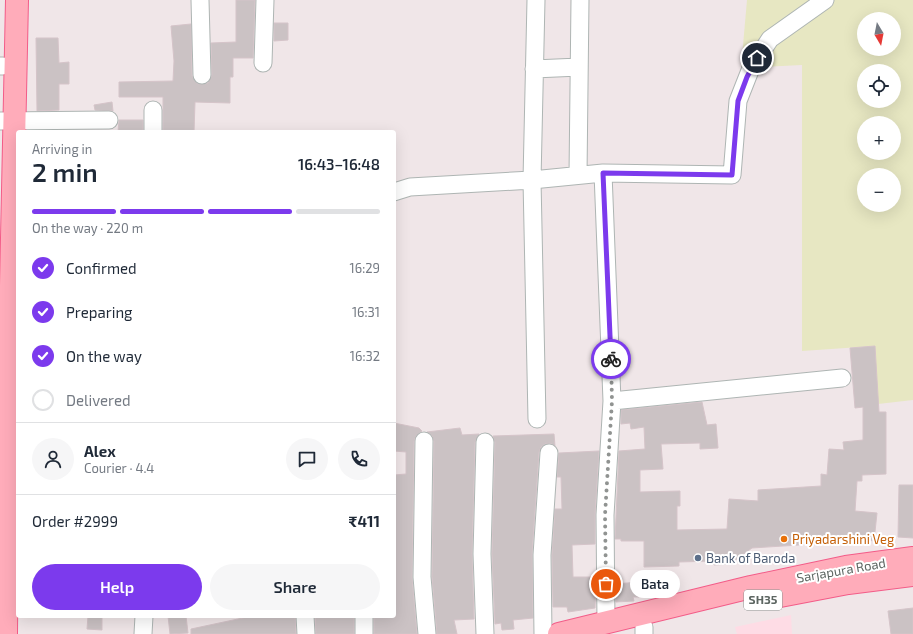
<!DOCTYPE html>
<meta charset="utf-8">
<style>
body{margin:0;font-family:"Exo 2",sans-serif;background:#f6f6f7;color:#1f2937;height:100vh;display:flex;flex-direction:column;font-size:15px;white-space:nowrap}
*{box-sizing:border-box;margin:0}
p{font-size:13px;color:#747a83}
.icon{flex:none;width:22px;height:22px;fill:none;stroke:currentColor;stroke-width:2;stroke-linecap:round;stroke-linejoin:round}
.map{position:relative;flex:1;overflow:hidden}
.drawer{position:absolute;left:16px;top:130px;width:380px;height:488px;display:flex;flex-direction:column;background:#fff;border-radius:4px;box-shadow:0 4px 16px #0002}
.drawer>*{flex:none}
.needle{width:26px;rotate:170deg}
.tools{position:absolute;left:857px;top:12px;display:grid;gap:8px}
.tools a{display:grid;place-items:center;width:44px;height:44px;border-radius:50%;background:#fff;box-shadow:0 4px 16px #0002;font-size:20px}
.pin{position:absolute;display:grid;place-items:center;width:34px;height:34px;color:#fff;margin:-17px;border:2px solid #fff;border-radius:50%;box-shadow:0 1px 4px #0007}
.courier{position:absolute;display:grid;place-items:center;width:40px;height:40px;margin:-20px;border:3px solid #7c3aed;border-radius:50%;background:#fff;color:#222;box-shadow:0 1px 5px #0007}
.bubble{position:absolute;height:28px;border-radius:14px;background:#fff;box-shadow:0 4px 16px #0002;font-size:13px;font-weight:600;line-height:28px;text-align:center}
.headline em{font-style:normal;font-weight:600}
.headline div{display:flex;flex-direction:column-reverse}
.headline{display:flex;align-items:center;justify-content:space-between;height:68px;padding:0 16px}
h1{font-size:26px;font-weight:600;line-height:30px}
.bar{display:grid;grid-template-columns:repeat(4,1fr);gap:6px 4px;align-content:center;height:48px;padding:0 16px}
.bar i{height:5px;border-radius:3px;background:#e0e1e3}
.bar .on{background:#7c3aed}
.bar p{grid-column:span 4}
.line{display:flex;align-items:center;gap:10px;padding:0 16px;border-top:1px solid #e0e1e3}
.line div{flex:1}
.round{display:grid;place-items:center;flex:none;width:42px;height:42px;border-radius:21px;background:#f6f6f7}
ol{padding:0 16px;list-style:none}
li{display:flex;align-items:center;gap:12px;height:44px}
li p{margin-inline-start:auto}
li .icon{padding:4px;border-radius:50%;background:#7c3aed;color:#fff;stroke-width:4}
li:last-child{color:#747a83}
li i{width:22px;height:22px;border:2px solid #e0e1e3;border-radius:50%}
.cta{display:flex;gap:8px;margin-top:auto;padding:8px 16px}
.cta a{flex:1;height:46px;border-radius:24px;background:#7c3aed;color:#fff;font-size:16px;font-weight:600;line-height:46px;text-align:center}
.cta a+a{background:#f6f6f7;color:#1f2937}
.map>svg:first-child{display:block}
.commercial{fill:#fedce5}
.green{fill:#e7e7c2;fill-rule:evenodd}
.building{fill:#cbc2c4;stroke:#d5c4c9}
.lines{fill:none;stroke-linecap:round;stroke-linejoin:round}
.minor-casing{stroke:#aeb5b3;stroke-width:19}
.major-casing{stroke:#f35c88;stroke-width:24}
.minor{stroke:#fff;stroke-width:17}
.major{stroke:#ffacba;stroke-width:22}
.done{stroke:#909391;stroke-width:4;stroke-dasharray:0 7.2}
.route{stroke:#7c3aed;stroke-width:5}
.food-dot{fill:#e8710a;stroke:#fff;stroke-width:1.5}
.service-dot{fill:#5c6f8a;stroke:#fff;stroke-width:1.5}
.labels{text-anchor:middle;stroke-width:4;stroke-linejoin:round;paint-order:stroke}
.shield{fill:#fff;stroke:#8e9491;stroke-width:1}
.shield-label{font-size:12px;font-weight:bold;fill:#5d6662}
.food-label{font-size:13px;fill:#c56008;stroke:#fff;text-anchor:start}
.service-label{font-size:13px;fill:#4e5e75;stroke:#fff;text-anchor:start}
.street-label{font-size:13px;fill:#5d6662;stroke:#fff}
</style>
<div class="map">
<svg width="913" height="634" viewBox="0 0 913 634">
<rect width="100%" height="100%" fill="#f0e6e8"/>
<path class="commercial" d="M791,615L792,634H737L735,627Z"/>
<path class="green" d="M747,0H913V400L878,404L875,346L802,351V65L741,68ZM864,19H894V49H864ZM864,71H894V101H864ZM864,123H894V153H864ZM864,175H894V205H864Z"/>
<path class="building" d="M236,0H255L253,58H233V77H230V103L195,102L194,132H163V97H119V82L173,81L174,61L171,26L191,24L192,76L198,84L208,83L212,75L211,43L236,42Z
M274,23H288V40L274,41Z
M36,38H58L59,63L69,62V84H59V110L37,111Z
M112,102L113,111L95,110L94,105Z
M119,120H143V132H118Z
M875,346L879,412H886V474L862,475V481H857L855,511L877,513L874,541L853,538V541L831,539V543L752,548L730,564L714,565V561L679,562V566L644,567V541H621V539H615L619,451L645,449L644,427L631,429L630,423L621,424V410L702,402L707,425L716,424L718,448L700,449V443L661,444L663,469L640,470V492L680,491V506H677V530L727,529L729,499L758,501V490L821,486V474L827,475L829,449L844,450L843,442L863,440V407L855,408L850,348Z
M394,423L419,428L422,431L416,436L414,441L412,577L417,634H374V616H394V475L406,474V452L394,451Z
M460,428L462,435L479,434L475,442L472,554L474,619L454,620L457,634H437L432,577L434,441L432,436L427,432Z
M554,434L555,446L550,443L545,444L541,447L539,452L532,554L533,618L513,620L514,629L502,630L501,623L495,624L492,554L495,442L493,436Z
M599,451L595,514V544L572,545L573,577H596L595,608L568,612L567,607H553L552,555L555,509H562L561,477H557L559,453Z
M899,485H913V538L898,537Z
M638,582L639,597H633L634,601L616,602V584Z
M913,608V634H891L888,611Z
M88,616H102V630L87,629Z
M168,616H186L188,633L170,634Z
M252,616H295L296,634H191V629Z
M315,616H354V634H316Z"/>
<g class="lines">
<defs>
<path id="minor" d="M200,0L202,75
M536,0L532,180L537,419
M263,63L265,0
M0,66H3
M534,69L579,67
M153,110V132
M0,121L109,120
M603,173L612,401L605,515L606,623
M578,175L580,0
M394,192L410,187L532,180L603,173L732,175L738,101L751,68L770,39L825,0
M612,401L842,378
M424,441L422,577L427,634
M305,616L306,634
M364,616V634
M644,627V634
M143,634L144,616
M485,634L482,554L485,442
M543,634L542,555L549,453"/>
<path id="major" d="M780,596L848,583L913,575
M6,634L8,428L17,0
M559,634L751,587L846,567L913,558"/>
</defs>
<use href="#minor" class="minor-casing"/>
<use href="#major" class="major-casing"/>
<use href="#minor" class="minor"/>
<use href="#major" class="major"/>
</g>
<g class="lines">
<path class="done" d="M606,584L605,515L612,401L611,359"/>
<path class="route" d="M611,359L603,173L732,175L738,101L747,77L757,58"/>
</g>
<circle class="food-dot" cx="784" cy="539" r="4"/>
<circle class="service-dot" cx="698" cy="558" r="4"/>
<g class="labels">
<rect class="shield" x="744" y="590" width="38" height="20" rx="3"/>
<g class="shield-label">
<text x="763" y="604">SH35</text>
</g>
<g class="food-label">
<text x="792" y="544">Priyadarshini Veg</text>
</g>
<g class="service-label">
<text x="706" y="563">Bank of Baroda</text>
</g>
<g class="street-label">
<text transform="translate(841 570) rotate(-10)" y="5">Sarjapura Road</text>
</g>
</g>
</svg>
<div class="tools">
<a><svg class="needle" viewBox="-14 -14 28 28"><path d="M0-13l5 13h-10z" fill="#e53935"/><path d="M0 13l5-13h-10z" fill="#747a83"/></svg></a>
<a><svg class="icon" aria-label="locate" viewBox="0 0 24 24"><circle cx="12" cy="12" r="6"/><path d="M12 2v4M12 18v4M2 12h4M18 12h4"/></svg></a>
<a>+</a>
<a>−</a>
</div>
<div class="pin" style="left:606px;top:584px;background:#ea580c"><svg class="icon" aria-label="bag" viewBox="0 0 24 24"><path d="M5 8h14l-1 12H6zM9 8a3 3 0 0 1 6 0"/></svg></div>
<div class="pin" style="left:757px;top:58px;background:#1f2937"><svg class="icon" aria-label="home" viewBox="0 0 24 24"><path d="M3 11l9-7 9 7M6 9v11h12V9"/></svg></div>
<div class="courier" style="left:611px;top:359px"><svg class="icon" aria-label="bike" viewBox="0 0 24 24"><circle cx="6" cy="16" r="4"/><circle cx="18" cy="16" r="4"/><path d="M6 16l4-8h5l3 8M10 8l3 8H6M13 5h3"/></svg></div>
<div class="bubble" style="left:630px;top:570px;width:50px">Bata</div>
<section class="drawer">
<div class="headline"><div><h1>2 min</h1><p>Arriving in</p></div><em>16:43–16:48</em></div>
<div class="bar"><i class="on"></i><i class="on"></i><i class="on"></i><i></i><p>On the way · 220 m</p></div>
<ol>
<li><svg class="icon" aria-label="check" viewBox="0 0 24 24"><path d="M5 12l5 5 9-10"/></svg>Confirmed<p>16:29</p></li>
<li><svg class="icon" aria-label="check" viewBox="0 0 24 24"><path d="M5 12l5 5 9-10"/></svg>Preparing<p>16:31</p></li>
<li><svg class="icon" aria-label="check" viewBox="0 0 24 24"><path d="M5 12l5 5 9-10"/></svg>On the way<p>16:32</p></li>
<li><i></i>Delivered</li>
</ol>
<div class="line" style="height:72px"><a class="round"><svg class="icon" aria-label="person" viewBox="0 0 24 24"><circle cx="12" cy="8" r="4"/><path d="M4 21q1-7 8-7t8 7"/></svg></a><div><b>Alex</b><p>Courier · 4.4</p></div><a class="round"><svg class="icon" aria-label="chat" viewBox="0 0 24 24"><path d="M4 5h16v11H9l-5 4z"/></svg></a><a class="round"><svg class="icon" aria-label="phone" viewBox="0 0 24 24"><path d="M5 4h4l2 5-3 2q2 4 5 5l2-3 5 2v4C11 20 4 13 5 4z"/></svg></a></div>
<div class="line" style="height:52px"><div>Order #2999</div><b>₹411</b></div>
<div class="cta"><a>Help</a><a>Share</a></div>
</section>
</div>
